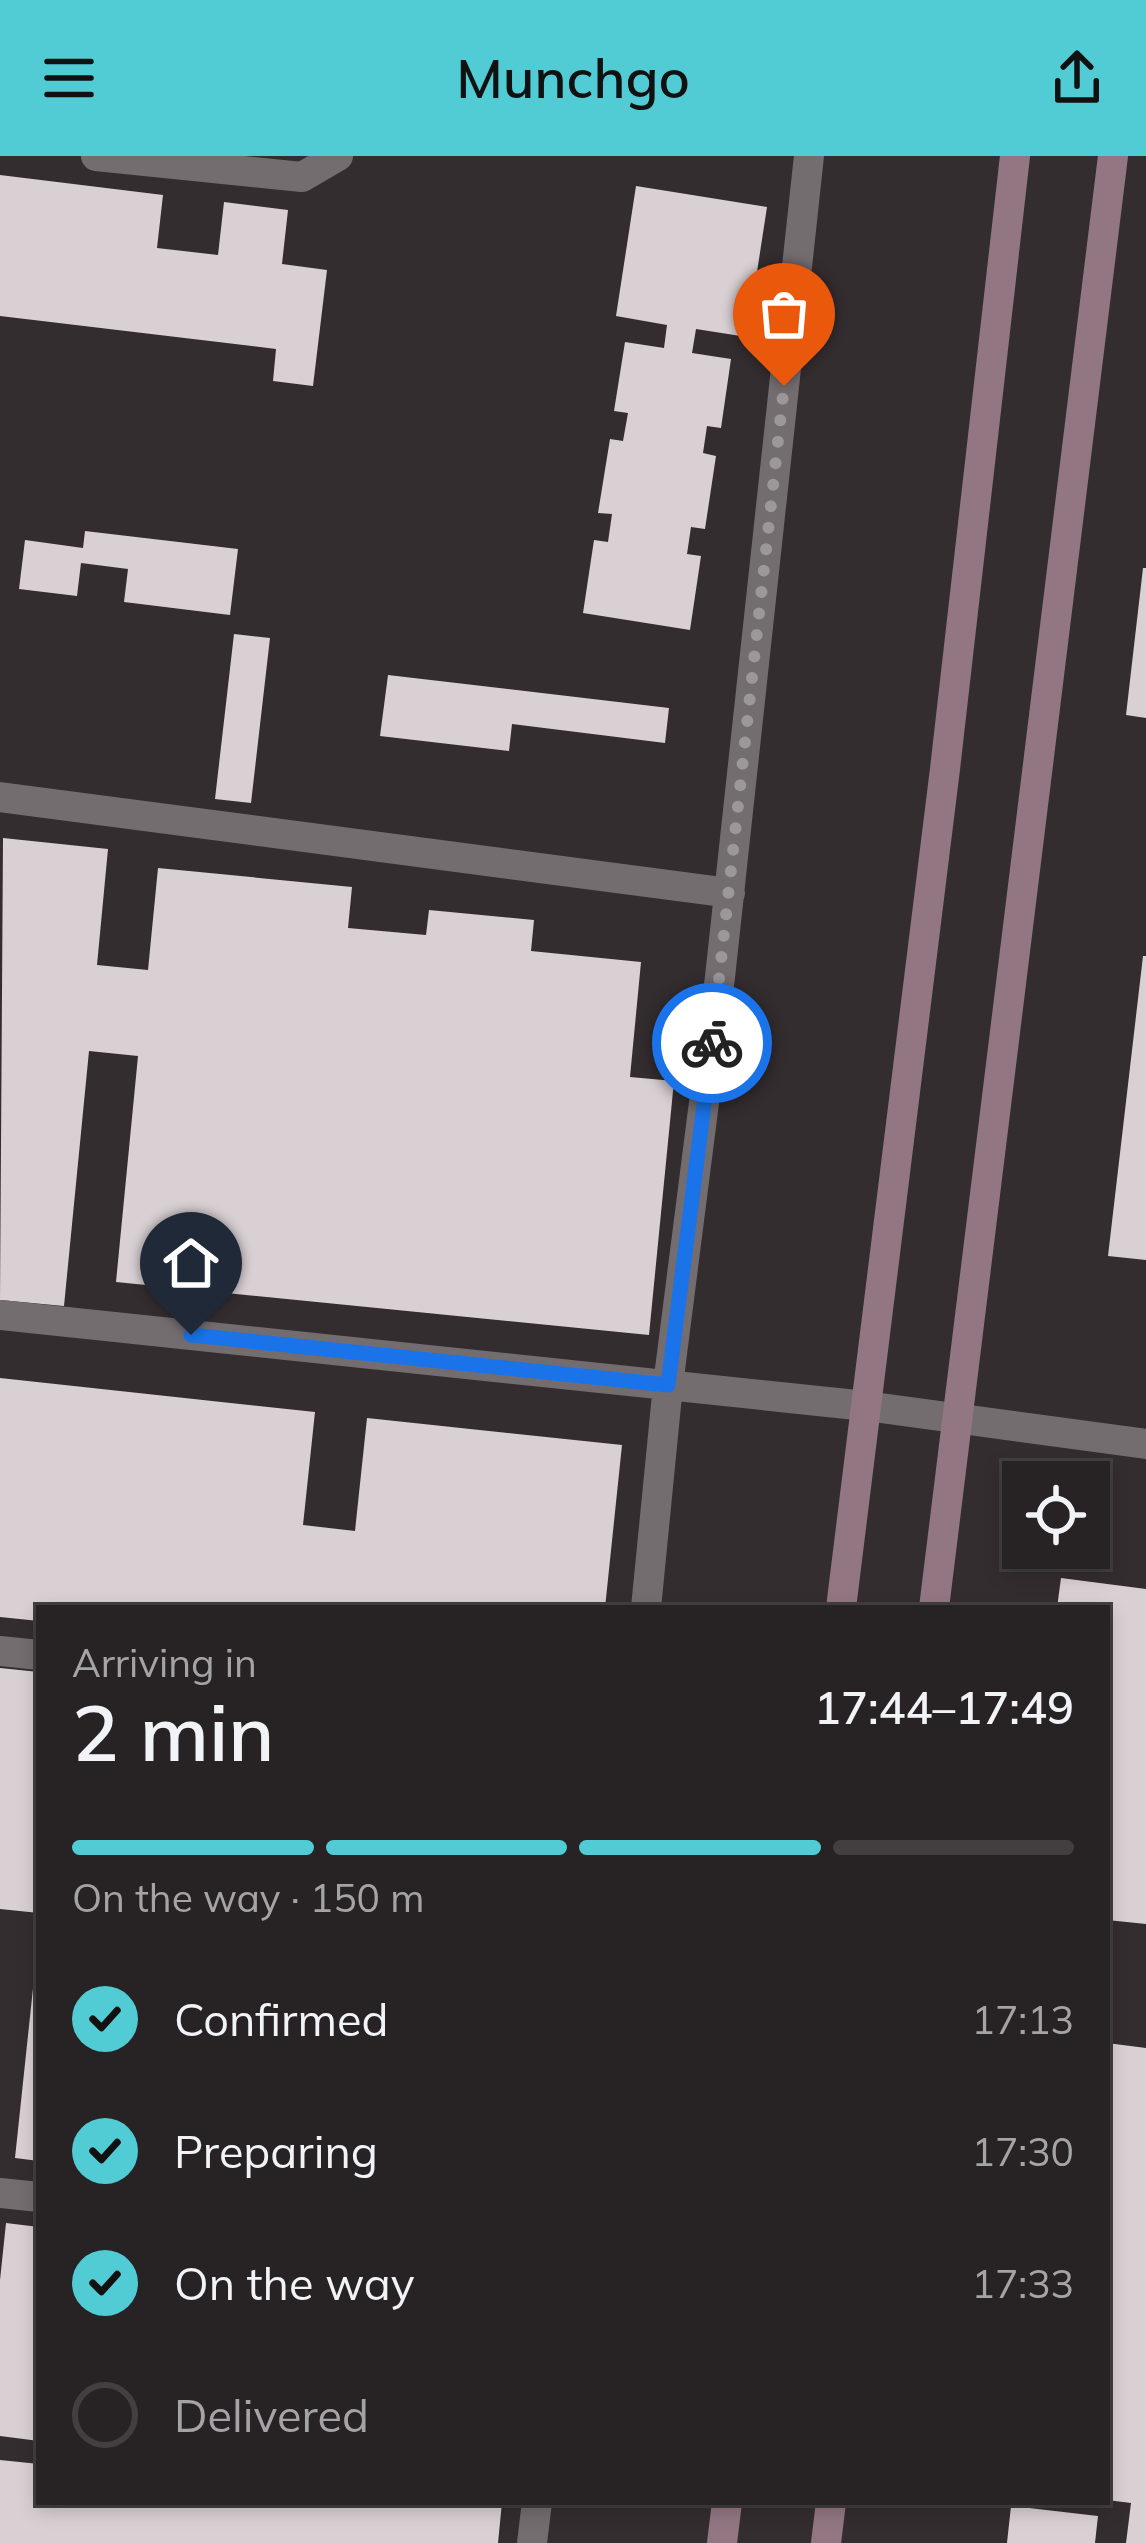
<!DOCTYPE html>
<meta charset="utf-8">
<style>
body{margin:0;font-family:Mulish,sans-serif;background:#332f31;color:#f1f3f6;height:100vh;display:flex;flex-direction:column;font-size:45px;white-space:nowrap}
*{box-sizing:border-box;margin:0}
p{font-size:39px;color:#a4a4a6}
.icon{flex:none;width:66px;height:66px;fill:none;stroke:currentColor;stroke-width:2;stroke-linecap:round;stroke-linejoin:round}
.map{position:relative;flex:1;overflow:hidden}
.sheet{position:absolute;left:36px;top:1449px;width:1074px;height:900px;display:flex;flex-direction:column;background:#272224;border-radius:0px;box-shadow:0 6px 18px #0003,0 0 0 3px #433f41}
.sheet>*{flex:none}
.tools{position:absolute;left:1002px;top:1305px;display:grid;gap:24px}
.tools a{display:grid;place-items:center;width:108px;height:108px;border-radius:0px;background:#272224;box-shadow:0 6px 18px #0003,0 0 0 3px #433f41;font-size:60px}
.pin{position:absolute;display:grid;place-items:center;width:102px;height:102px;color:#fff;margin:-123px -51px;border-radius:50% 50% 50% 0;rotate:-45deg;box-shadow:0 0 12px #0007}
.pin .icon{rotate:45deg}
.courier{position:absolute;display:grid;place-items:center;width:120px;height:120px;margin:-60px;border:9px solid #1a73e8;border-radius:50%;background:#fff;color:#222;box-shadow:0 3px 15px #0007}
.overview em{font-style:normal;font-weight:600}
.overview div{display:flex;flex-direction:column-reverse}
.overview{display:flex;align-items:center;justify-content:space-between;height:204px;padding:0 36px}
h1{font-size:78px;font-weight:600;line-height:90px}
.bar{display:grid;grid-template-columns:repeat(4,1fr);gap:18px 12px;align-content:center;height:144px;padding:0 36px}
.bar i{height:15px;border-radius:9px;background:#433f41}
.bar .selected{background:#51ccd5}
.bar p{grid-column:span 4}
ol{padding:0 36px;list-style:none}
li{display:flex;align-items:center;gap:36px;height:132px}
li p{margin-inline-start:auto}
li .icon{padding:12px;border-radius:50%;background:#51ccd5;color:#111;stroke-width:4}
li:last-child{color:#a4a4a6}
li i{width:66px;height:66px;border:6px solid #433f41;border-radius:50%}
header{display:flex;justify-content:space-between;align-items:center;height:156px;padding:0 36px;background:#51ccd5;color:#111;font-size:54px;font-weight:600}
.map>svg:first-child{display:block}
.building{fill:#d9d0d3}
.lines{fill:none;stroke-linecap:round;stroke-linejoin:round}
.street{stroke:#746d70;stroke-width:30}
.secondary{stroke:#927783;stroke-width:30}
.done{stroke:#9c9799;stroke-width:12;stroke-dasharray:0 21.6}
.route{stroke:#1a73e8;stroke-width:15}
</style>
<header><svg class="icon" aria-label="menu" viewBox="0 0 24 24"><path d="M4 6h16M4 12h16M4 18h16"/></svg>Munchgo<svg class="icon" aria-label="share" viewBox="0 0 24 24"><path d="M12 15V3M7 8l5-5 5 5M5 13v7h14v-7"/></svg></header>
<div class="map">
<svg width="1146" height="2387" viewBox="0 0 1146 2387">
<rect width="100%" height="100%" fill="#342d30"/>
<path class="building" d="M0,19L163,39L157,92L218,99L224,46L288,54L282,108L327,114L313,230L273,225L276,193L0,160Z
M636,30L767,51L747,181L696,173L692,197L731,203L721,272L707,270L703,297L716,300L705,373L691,371L687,398L701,400L690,474L583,457L594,384L608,386L612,358L598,357L610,283L623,285L628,257L614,255L625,186L664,192L667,169L616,160Z
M85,375L238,393L230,459L124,446L128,413L81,407L77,440L19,433L25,384L83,392Z
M1143,412H1146V562L1126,559Z
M234,478L270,482L251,647L215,643Z
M388,519L669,552L665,587L512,568L509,595L380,580Z
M3,682L108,693L97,809L148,814L158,712L352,731L348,772L426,779L429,754L534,764L531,795L641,806L630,921L674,925L649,1179L116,1126L138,900L89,895L64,1150L0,1144Z
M1143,800H1146V1104L1108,1100Z
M0,1222L315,1256L303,1369L355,1375L367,1262L622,1289L605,1452H39V1465L0,1461Z
M1061,1422L1146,1433V1768L1107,1764V1452H1057Z
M0,1512L39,1516V1757L0,1753Z
M36,1804H39V2005L15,2002Z
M1107,1887L1146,1892V2387H1126L1131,2347L1107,2344Z
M6,2067L39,2071V2285L0,2280V2124Z
M0,2304L39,2308V2346H502L498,2387H0Z
M1011,2350L1098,2360L1095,2387H1007Z"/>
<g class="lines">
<path class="street" d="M96,0L302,21L338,0
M0,641L730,737
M0,1159L866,1250L1146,1288
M646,1452L668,1229L720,821L809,0
M0,1495L39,1499
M0,2037L39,2041
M532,2387L537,2346"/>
<path class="secondary" d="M841,1452L945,613L1015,0
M934,1452L1113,0
M722,2387L727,2346
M826,2387L831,2346"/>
</g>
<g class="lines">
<path class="done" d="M712,887L784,230"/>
<path class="route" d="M191,1179L668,1229L712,887"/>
</g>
</svg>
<div class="tools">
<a><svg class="icon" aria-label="locate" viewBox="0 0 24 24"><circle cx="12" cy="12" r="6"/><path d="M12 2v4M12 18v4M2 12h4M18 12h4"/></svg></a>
</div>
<div class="pin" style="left:784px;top:230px;background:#ea580c"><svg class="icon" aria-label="bag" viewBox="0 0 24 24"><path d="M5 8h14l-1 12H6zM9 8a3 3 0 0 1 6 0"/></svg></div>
<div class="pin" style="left:191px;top:1179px;background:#1f2937"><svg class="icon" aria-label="home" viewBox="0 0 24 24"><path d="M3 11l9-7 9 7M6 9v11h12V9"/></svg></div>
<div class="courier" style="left:712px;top:887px"><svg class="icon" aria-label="bike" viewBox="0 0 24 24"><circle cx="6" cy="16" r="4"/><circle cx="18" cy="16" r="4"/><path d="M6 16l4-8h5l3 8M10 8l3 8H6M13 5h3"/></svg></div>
<section class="sheet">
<div class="overview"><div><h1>2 min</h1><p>Arriving in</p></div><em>17:44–17:49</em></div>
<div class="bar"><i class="selected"></i><i class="selected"></i><i class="selected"></i><i></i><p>On the way · 150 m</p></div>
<ol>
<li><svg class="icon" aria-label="check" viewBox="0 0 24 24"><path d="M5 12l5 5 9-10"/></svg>Confirmed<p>17:13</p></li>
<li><svg class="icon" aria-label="check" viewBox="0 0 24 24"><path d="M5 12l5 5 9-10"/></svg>Preparing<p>17:30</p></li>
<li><svg class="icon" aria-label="check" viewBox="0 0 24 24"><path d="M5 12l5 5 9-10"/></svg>On the way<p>17:33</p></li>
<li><i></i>Delivered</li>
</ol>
</section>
</div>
